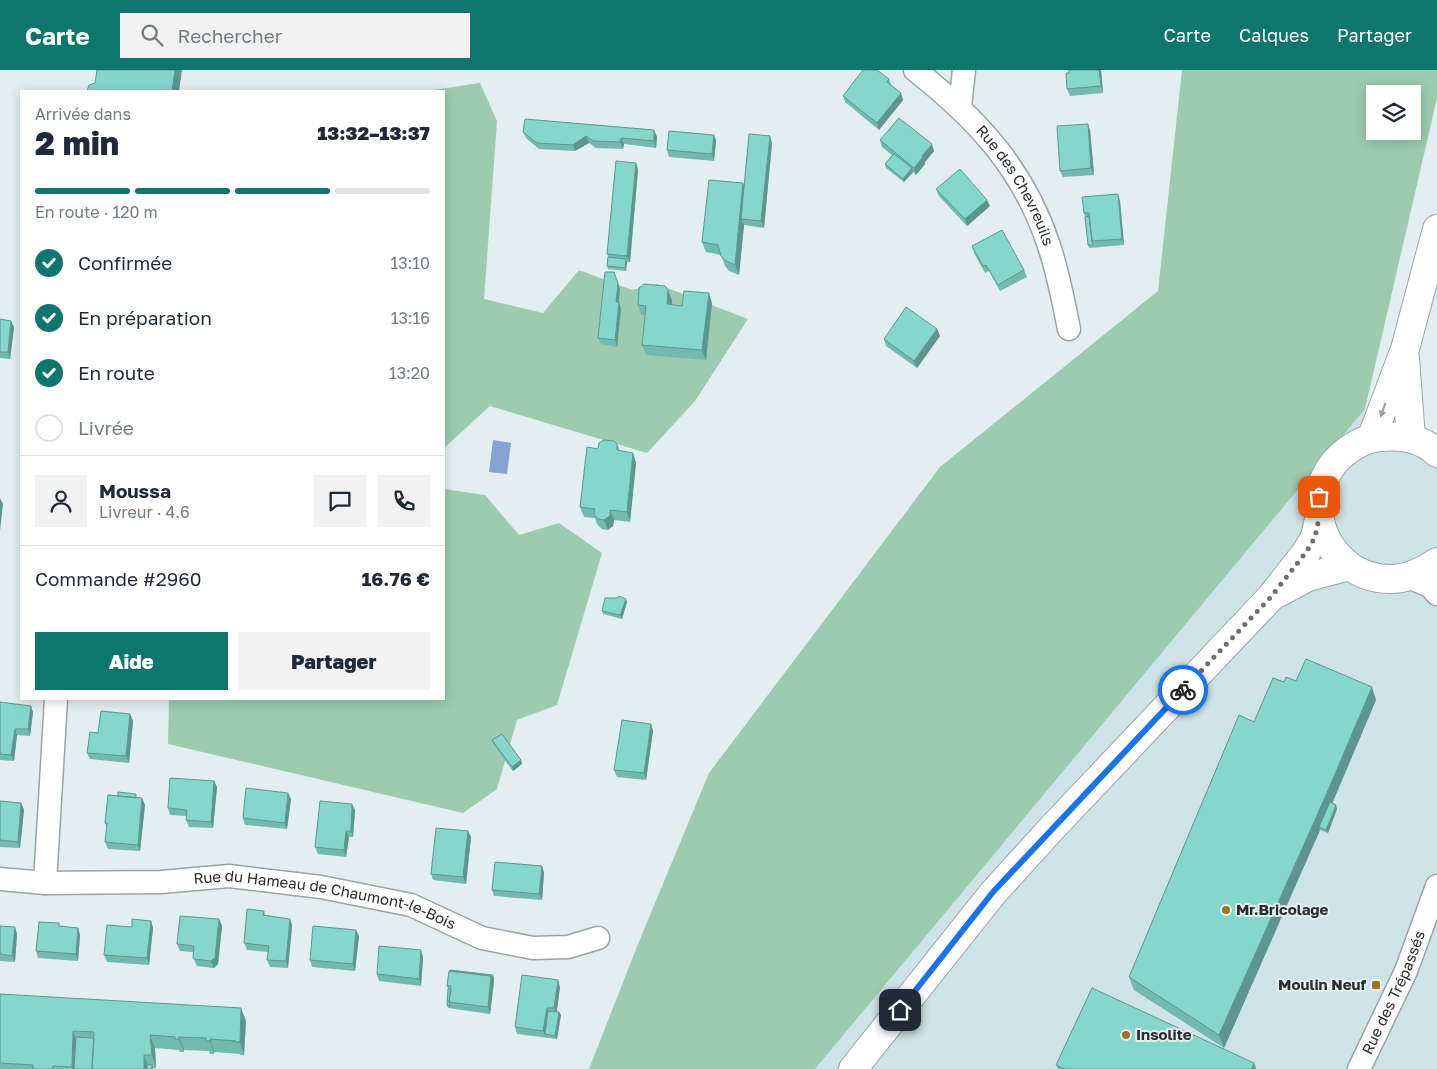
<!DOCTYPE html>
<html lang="fr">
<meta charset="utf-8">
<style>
body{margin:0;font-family:"Golos Text",sans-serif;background:#f2f2f3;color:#1f2937;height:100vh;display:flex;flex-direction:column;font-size:19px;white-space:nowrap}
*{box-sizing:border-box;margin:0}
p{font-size:16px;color:#747a83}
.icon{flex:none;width:28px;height:28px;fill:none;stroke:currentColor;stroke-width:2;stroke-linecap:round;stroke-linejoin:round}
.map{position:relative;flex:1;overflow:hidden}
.sheet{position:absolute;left:20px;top:20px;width:425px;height:610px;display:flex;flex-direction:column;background:#fff;border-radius:0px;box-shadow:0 2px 12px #0003}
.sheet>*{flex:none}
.buttons{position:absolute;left:1366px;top:15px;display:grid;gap:10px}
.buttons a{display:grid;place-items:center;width:55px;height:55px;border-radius:0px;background:#fff;box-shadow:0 2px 12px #0003;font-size:25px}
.pin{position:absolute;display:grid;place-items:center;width:42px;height:42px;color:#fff;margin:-21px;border-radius:10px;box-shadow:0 2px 8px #0006}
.courier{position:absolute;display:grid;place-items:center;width:50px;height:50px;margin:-25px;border:4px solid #1a73e8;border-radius:50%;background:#fff;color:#222;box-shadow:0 1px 6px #0007}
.summary em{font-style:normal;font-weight:800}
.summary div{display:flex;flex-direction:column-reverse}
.summary{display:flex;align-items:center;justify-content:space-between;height:85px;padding:0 15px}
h1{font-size:32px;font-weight:800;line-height:38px}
.bar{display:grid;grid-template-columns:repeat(4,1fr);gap:8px 5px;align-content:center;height:60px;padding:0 15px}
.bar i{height:6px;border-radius:4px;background:#e0e1e3}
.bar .active{background:#0f766e}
.bar p{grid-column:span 4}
.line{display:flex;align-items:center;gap:12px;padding:0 15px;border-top:1px solid #e0e1e3}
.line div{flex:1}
.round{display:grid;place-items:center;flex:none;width:52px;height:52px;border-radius:0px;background:#f2f2f3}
ol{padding:0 15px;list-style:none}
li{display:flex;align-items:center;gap:15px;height:55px}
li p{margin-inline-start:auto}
li .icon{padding:5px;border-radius:50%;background:#0f766e;color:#fff;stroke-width:4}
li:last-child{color:#747a83}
li i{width:28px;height:28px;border:2px solid #e0e1e3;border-radius:50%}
.cta{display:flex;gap:10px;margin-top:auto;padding:10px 15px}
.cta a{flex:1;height:58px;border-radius:0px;background:#0f766e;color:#fff;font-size:20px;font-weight:800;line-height:58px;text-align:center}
.cta a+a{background:#f2f2f3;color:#1f2937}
header{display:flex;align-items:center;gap:30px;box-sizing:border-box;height:70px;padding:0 25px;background:#0f766e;color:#fff}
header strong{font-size:24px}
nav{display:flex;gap:28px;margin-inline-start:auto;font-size:18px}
.search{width:350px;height:45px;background:#f2f2f3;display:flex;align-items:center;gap:12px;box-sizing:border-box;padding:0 18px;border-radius:0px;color:#747a83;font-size:19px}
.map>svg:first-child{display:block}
.built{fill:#cee3e7}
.green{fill:#9ccbb0;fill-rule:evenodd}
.water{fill:#86a1d4}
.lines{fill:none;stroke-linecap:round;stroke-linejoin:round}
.minor-casing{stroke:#9aa4a6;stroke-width:25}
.primary-casing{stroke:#9aa4a6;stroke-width:30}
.minor{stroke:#fff;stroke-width:22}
.primary{stroke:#fff;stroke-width:28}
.wall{fill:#72b9b0}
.shaded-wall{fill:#5d9690}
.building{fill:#85d7cd;stroke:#5d9690}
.oneway{fill:#9fa0a1}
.done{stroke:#6a7172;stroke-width:5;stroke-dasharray:0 9}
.route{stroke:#1a73e8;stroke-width:6}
.poi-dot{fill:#9d7522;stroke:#e3eef0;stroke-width:2}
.labels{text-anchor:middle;stroke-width:4;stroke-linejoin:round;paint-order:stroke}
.street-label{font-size:15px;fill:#292d2e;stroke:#e3eef0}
.poi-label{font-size:15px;font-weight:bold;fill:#292d2e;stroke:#e3eef0;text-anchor:start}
</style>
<header>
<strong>Carte</strong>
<div class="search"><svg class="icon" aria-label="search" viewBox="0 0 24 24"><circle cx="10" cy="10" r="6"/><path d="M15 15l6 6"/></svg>Rechercher</div>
<nav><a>Carte</a><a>Calques</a><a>Partager</a></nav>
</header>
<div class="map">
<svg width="1437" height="999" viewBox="0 0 1437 999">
<rect width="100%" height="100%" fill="#e3eef0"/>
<path class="built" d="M1365,339L1437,364V999H815Z"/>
<path class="green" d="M1182,0H1437V28L1365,339L815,999H589L638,874L709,703L940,397L1158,221ZM1375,24H1412V61H1375Z
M480,13L497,51L484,229L543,243L579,200L632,220L657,214L748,249L695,331L647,383L490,336L444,378V21H426Z
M444,419L485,425L519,465L559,453L602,483L557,635L517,650L497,719L463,743L168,674L169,629H444Z"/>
<path class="water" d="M493,370L511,373L507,404L489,402Z"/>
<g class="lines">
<defs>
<g id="minor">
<path id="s1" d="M915,0C976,48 1023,98 1048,173C1058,201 1063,230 1069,259"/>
<path d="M960,37L964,0"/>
<path d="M1408,507L1430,516L1437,524"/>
<path id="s2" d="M0,809L45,813L161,812L229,806L321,817L411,835L482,868L533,878L568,877L598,868"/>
<path d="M45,813L56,629"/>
<path id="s3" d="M1359,999L1406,901L1437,816"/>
</g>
<path id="primary" d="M1405,288L1411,368
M1372,367L1405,279L1437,159
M1437,383C1422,368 1400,365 1380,367C1366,368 1354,375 1343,384C1332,393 1325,405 1321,418C1309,461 1342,508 1388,509C1406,510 1422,502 1437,492
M1278,523L1308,507L1349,496
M853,999L993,823L1053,757L1271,527L1307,481L1315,467L1319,449"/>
</defs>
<use href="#minor" class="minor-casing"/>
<use href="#primary" class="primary-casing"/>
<use href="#minor" class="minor"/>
<use href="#primary" class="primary"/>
</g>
<path class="wall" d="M1069,0H1101L1103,23L1070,26L1067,19Z
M889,9L891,15L903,30L879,60L845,32L843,26Z
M654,60L657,67L656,78L624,74L623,79L596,78L589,73L575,81L539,79L526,68L523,62Z
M1090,60L1094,105L1063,107L1060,101Z
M714,65L716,71L714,91L669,87L667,80Z
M880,70L934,81L925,92V94L916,105L913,102L904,112L886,98L885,94L892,85L882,77Z
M772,73L764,158L744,155L739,205L729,201L725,196L721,185L706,182L702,172L744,115Z
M636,93L638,100L630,192H627L626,201L608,199L607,196L608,187L607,184Z
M936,119L990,136L967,156L939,126Z
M1120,131L1124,175L1089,178L1088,175L1085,147L1084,143Z
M972,176L1024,200L1027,207L1000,221L989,201L985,203L974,183Z
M620,219L619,232L621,239L617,277L601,274L598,268Z
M672,230V235L682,236L712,233L706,290L646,285L642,275L645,245H641L638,235Z
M0,249L14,257L10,289L0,288Z
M937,259L940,266L917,298L886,276L884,269Z
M617,374L620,381L633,383L636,393L630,452L614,450L613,456L608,460L602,459L597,454L595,448L584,447L580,437L598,379Z
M627,532L622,549L603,544L602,541Z
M1296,611L1376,630L1332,734L1337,739L1328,763L1320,760L1224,978L1134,920L1129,907L1254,652L1284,612Z
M0,632L33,642L30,666L17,665L14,691L0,690Z
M130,644L133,651L129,693L90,689L87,683L98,663Z
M651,654L653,661L646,710L617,707L614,700Z
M492,670L521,690L522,694L513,701L493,674Z
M214,711L217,717L213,758L189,757L186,750L187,746L170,745L168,738Z
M138,727L137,728H142L145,735L140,781L108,779L105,772L107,758L105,753Z
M291,729L287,759L245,755L243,748Z
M0,731L21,733L24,740L20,778L0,777Z
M355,740L353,767H349L346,787L318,784L315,777Z
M468,761L471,767L466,814L433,810L431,804Z
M542,796L544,803L542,830L494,826L492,820Z
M264,841L265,845L290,849L292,856L288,898L270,897L267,890L268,882L247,880L244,873Z
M219,849L222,856L218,894L214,898L197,896L193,887V882L180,881L177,874Z
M151,851L153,858L149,895L107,892L104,885Z
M0,856L15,857L17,864L15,892L0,891Z
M60,856L78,858L80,865L78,891L38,888L36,881Z
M359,866L355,901L312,897L310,890Z
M423,887L421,916L379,911L377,904Z
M493,905L494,909V913L490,944L448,938L447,935L448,919L447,916Z
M560,917L557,942H559L561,945L557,969L517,964L515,957Z
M0,924L246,951L244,985H241L240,984L214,982V984H210L209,981L184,980V982H180L179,980L155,978L156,998H153V999H0Z
M1254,993L1256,999H1058L1056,995Z"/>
<path class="shaded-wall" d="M175,0H182L179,21H172Z
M1099,0H1101L1103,23L1101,16Z
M901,23L903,30L879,60L877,53Z
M1088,54L1090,60L1094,105L1091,98Z
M654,60L657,67L656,78L654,71Z
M714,65L716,71L714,91L712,84Z
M586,66L589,73L575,81L573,75Z
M770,66L772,73L764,158L761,151Z
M621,68L624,74L623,79L620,72Z
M932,74L934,81L925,92V94L916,105L914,98Z
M636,93L638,100L630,192L627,186Z
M912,98L913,102L904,112L903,109Z
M743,113L747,123L741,149L744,155L739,205L735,195Z
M1118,124L1120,131L1124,175L1122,169Z
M987,130L990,136L967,156L965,149Z
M626,189L627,192L626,201L625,198Z
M618,213L620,219L618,238L616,232Z
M668,220L672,230L671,244L667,234Z
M709,223L712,233L706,290L702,280Z
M619,232L621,239L617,277L615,270Z
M11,251L14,257L10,289L8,282Z
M937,259L940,266L917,298L914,291Z
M633,383L636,393L630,452L627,442Z
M0,428L3,434L0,461Z
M610,440L614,450L613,456L608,460L604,450Z
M626,529L627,532L622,549L620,545Z
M1372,617L1376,630L1331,736L1319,757L1320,760L1224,978L1219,965Z
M31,636L33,642L30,666L28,659Z
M130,644L133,651L129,693L126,686Z
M651,654L653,661L646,710L644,703Z
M15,659L17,665L14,691L11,685Z
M521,690L522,694L513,701L512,697Z
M214,711L217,717L213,758L211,752Z
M288,723L291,729L287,759L285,753Z
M142,728L145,735L140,781L138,775Z
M21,733L24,740L20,778L18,772Z
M352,734L355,740L353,767L351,761Z
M1336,735L1337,739L1328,763L1326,760Z
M346,761L349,767L346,787L344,780Z
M468,761L471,767L466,814L463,807Z
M542,796L544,803L542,830L539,824Z
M219,849L222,856L218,894L214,898L211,891Z
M290,849L292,856L288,898L286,891Z
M151,851L153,858L149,895L147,888Z
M15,857L17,864L15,892L12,886Z
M78,858L80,865L78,891L76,884Z
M356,860L359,866L355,901L353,894Z
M421,880L423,887L421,916L419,909Z
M493,905L494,909L490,944L488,937L491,906Z
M558,910L560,917L556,945L554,938Z
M241,938L246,951L244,985L240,972Z
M547,938L549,944L545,964L543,961Z
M559,942L561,945L557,969L555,966Z
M73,961L78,974L77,999H72V997Z
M150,965L155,978L156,998L152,985Z
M179,967L184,980V982L179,969Z
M210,969L214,982V984L210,971Z
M144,985L149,998V999H144Z
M1254,993L1256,999H1252Z"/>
<path class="building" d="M97,0H175L172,21H87L89,15L95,13Z
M863,0H877L889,9L887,12L901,23L877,53L843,26Z
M1069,0H1099L1101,16L1067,19L1066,3H1069Z
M899,48L932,74L922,86L923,87L914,98L880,70Z
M525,49L654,60V71L621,68L620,72L593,71L586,66L573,75L537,73L523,62Z
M1088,54L1091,98L1060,101L1057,56Z
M669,61L714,65L712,84L667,80Z
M749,64L770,66L761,151L741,149Z
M894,84L912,98L903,109L885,94Z
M616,91L636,93L627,186L607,184Z
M960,99L987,130L965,149L936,119Z
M709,110L743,113L735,195L726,191L721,186L718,175L702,172Z
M1118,124L1122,169L1092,171L1089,143H1084L1082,127Z
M1089,146L1092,171L1093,175H1088L1085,147Z
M1002,160L1024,200L998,215L986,195L983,196L972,176Z
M608,187L626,189L625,198L607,196Z
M605,202H614L618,213L616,232H619L615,270L598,268Z
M644,214L665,216L668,220L667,234L682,236L684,221L709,223L702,280L642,275L646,236L638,235L639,218Z
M906,237L937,259L914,291L884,269Z
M0,249L11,251L8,282H0Z
M604,370L614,371L617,374V380L633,383L627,442L610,440V446L604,450L598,449L594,444L595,439L580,437L587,377L598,379L599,373Z
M619,526L626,529L620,545L602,541L605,528H618Z
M1306,589L1372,617L1327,723L1219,965L1129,907L1239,645L1254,652L1273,608L1284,612L1286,607L1296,611Z
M0,632L31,636L28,659H15L11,685L0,684Z
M101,641L130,644L126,686L87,683L90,662L98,663Z
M622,650L651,654L644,703L614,700Z
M502,664L521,690L512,697L492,670Z
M170,708L214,711L211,752L186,750L187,740L168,738Z
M246,718L288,723L285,753L243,748Z
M118,722L136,724V728L118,726Z
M108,725L142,728L138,775L105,772L107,753H105Z
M0,731L21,733L18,772L0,770Z
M320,731L352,734L351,761H346L344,780L315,777Z
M1330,732L1336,735L1326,760L1319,757Z
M436,758L468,761L463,807L431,804Z
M495,792L542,796L539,824L492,820Z
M247,839L264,841L263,845L290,849L286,891L267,890L269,876L244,873Z
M180,846L219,849L215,888L211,891L194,889L193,887L194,876L177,874Z
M132,849L151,851L147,888L104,885L107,855L132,857Z
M39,852L59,853V856L78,858L76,884L36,881Z
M0,856L15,857L12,886L0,884Z
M313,856L356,860L353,894L310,890Z
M379,876L421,880L419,909L377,904Z
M450,900L493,905L492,910L491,906L450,901Z
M449,901L491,906L488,937L449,932L451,916H447Z
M522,905L558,910L554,938H547L543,961L515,957Z
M1092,918L1254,993L1252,999H1065L1056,995Z
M448,919H451L449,932L450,936L447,935Z
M0,924L241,938L240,972H236V971L210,969V971H206V968L179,967V969H175V967L150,965L152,985H144V999H92L94,962L73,961L72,997L53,996L52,999H33V995L0,993Z
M548,941L559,942L555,966L545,964Z
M76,967L94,968L92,999H74Z
M147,994L152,995V999H147Z"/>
<defs><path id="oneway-solid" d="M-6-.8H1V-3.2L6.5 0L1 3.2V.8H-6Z" transform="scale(1.25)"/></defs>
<use class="oneway" href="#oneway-solid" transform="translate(1383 340) rotate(110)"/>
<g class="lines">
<path class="done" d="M1183,620L1270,528L1307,481L1315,467L1319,448V427"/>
<path class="route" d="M900,940L993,822L1183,620"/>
</g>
<g class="poi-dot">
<circle cx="1226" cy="840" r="5"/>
<rect x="1371" y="910" width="10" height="10" rx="2.5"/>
<circle cx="1126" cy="965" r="5"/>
</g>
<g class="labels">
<g class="street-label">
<text dy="5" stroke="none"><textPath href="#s1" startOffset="155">Rue des Chevreuils</textPath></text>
<text dy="5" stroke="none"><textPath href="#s2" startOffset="328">Rue du Hameau de Chaumont-le-Bois</textPath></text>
<text dy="5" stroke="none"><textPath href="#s3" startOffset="84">Rue des Trépassés</textPath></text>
</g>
<g class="poi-label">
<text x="1236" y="845">Mr.Bricolage</text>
<text x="1366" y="920" text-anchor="end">Moulin Neuf</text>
<text x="1136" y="970">Insolite</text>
</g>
</g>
</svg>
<div class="buttons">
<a><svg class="icon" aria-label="layers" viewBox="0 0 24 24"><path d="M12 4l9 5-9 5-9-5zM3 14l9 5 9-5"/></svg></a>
</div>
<div class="pin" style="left:1319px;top:427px;background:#ea580c"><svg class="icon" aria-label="bag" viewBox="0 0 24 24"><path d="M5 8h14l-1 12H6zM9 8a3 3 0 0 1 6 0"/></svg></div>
<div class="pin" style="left:900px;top:940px;background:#1f2937"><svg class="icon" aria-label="home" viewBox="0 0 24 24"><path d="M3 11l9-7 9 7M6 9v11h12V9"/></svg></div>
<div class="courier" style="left:1183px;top:620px"><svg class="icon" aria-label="bike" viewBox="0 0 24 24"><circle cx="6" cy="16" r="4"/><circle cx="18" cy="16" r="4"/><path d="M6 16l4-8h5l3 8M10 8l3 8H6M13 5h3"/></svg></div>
<section class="sheet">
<div class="summary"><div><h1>2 min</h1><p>Arrivée dans</p></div><em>13:32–13:37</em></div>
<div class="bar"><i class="active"></i><i class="active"></i><i class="active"></i><i></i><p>En route · 120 m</p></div>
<ol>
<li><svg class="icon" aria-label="check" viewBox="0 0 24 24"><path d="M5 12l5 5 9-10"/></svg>Confirmée<p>13:10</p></li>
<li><svg class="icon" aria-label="check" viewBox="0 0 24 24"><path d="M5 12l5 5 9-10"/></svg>En préparation<p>13:16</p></li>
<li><svg class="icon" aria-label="check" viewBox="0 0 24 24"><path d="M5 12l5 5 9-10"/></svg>En route<p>13:20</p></li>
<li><i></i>Livrée</li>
</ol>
<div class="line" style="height:90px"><a class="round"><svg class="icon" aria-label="person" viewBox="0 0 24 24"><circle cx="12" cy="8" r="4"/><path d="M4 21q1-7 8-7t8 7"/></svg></a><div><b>Moussa</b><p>Livreur · 4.6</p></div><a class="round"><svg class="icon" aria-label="chat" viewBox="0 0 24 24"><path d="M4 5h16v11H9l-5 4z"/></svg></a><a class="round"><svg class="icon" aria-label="phone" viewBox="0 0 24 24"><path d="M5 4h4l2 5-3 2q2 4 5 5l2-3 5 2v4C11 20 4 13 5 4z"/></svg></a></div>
<div class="line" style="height:65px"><div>Commande #2960</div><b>16.76 €</b></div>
<div class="cta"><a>Aide</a><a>Partager</a></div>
</section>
</div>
